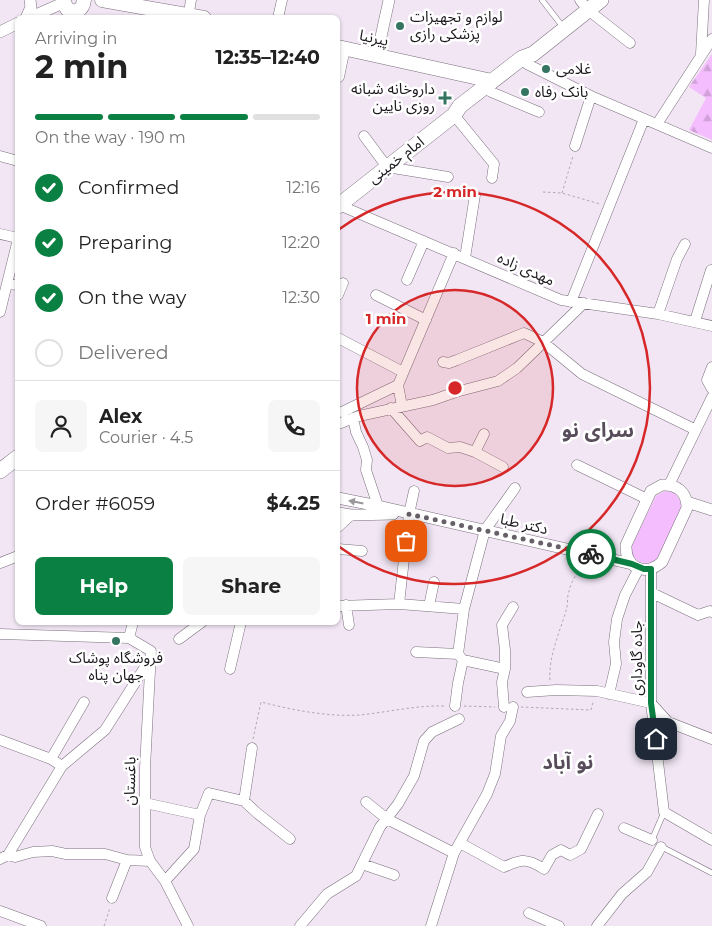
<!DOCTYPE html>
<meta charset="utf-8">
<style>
body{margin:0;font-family:Montserrat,"Noto Sans Arabic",sans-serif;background:#f6f6f6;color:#222;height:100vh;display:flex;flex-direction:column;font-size:19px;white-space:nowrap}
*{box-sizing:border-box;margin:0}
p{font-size:16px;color:#767676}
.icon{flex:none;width:28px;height:28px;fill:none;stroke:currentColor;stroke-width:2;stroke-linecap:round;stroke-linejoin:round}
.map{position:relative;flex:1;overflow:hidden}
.drawer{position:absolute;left:15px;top:15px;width:325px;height:610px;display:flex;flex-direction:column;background:#fff;border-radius:8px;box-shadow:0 1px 4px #0004}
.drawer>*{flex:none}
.pin{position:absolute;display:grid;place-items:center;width:42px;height:42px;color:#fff;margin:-21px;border-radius:10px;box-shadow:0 2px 8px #0006}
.courier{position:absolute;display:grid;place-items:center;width:50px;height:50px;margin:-25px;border:4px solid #0b8043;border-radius:50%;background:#fff;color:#222;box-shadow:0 1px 6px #0007}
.head em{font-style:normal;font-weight:700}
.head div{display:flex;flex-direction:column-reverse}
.head{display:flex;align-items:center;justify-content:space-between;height:85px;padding:0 20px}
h1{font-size:32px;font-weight:700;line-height:38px}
.bar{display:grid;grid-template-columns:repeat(4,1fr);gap:8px 5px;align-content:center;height:60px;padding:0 20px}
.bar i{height:6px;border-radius:4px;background:#e0e0e0}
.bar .on{background:#0b8043}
.bar p{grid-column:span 4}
.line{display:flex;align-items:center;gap:12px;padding:0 20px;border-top:1px solid #e0e0e0}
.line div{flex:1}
.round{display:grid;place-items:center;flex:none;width:52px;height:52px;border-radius:8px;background:#f6f6f6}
ol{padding:0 20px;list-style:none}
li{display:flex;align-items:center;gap:15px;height:55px}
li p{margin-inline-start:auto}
li .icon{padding:5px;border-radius:50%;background:#0b8043;color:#fff;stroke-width:4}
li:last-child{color:#767676}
li i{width:28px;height:28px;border:2px solid #e0e0e0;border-radius:50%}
.button{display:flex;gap:10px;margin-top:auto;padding:10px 20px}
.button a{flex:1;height:58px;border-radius:8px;background:#0b8043;color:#fff;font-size:20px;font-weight:700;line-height:58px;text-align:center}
.button a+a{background:#f6f6f6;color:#222}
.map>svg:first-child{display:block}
.green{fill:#f4bdfe}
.forest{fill:url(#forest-firs)}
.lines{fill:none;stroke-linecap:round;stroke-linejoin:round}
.service-casing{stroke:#7a6f7c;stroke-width:6}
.minor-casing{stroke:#7a6f7c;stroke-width:11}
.tertiary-casing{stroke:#7a6f7c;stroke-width:12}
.secondary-casing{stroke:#7a6f7c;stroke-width:15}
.primary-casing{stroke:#7a6f7c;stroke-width:16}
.path{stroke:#b0a6b2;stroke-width:1;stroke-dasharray:2.5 2.5;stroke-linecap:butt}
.service{stroke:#fff;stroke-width:5}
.minor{stroke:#fff;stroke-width:10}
.tertiary{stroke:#fff;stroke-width:11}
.secondary{stroke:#fff;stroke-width:14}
.primary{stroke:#fff;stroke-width:15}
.oneway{fill:#999799}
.done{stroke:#676069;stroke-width:5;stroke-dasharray:0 9}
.route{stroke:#0b8043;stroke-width:6}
.ring{fill:none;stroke:#d62828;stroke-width:2.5}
.poi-dot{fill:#357461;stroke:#fff;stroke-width:2}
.labels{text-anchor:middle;stroke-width:5;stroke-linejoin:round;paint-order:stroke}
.poi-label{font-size:15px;fill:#1c181d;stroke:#fff;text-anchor:start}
.street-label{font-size:15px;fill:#1c181d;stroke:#fff}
.district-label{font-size:20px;font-weight:bold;fill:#584d5a;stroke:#fff}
.centre{fill:#d62828;stroke:#fff;stroke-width:2.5}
.ring-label{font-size:15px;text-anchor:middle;font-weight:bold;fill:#d62828;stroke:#fff;stroke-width:5;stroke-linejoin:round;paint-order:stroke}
</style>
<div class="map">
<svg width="712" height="926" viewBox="0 0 712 926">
<defs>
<pattern id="forest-firs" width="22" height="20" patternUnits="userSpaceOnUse" patternTransform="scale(1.25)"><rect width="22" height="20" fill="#f4bdfe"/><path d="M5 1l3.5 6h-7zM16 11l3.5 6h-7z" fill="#d1a2d9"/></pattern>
</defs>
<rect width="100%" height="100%" fill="#f2e6f5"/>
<path class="green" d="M665,491L675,493L680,501L682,507C677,518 663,555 655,560C644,568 629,559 632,546L656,496Z"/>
<path class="forest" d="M712,54V140L689,130L706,98L689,87Z"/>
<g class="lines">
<defs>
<path id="service" d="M542,0L563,27
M653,841L652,840L664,812
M660,846L712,873"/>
<path id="minor" d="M580,0L588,10L630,43
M188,18L191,0
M278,18L282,0
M701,54L704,0
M527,64L591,96L712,148
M339,77L345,48
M491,92L539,112
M454,115L494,164L492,178
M657,124L712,39
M364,136L387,167L448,177
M575,146L591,96
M0,156L18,161
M339,205L561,300L658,314L712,326
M0,234L18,238
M465,258L475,195
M407,280L424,241
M7,284L18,285
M338,295L343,283
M376,295L426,320
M571,302L644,119
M0,312L18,239
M658,314L677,259L685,244
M695,321L711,270
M338,338L403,372
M443,362L449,363L457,360L524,333L543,342L582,374L696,430
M712,367L707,380L712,389
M402,406L398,385L454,253
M391,408L420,441L427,437L448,448L460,447L475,452L503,467
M342,412L398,385
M353,418L356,432L363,447L367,460L366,470L378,506
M338,424L359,416L433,400L456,392L498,381L517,368L584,303
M475,452L484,434
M577,465L647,499
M669,485L712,397
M338,527L351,515
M338,549L362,551
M0,563L18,556
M651,569V703L664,812L712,840
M652,593L698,615L710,611L712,612
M399,604L409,514L414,491
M346,605L349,625
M338,606L399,604L464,609
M429,606L434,582
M0,634L129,638L151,651L145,768V847L150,861L165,881L188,926
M129,638L133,622
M179,639L202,622
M416,652L458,654
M463,660L505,669
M230,669L241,622
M527,692L556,690L597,691L651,703L668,722L712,739
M609,694L616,664L614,642L617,619L625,595L639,568
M455,706L458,683L463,660L458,654L464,609L485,530L515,488
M504,707L502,682L505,669V650L502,625L513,607
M0,740L51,759L62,766
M51,759L84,702
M244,801L252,748
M366,802L387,819L454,853
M145,803L200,815
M624,828L652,840
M460,843L504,867C522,859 527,858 544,869L552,855L561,850L570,855L581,849L598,814
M8,855L15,857L33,852L52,851L66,854H105L127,860L150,861
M0,859L8,855L62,766L105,730L150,659
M362,864L394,875
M165,881L194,849L200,815L209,793L244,801L257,813L290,839
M112,898L127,860
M0,911L41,926
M529,913L559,926
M300,926L327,894L356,876L380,827L398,804L414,776L424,741L432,732L459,719
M431,926L454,853L487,794L495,774L501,736L510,721L513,707
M597,926L622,894L647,872L661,847"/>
<path id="tertiary" d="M26,18L31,7L30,0
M29,18L63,3
M0,32L18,23
M377,55L389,0
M662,485C678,484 687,493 687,508L662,562C645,577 625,568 626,545L651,491Z
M338,498L378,506L632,564
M687,502L712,510
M338,513L351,515L393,514"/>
<path id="secondary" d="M63,0L67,9C75,14 83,10 84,0
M102,0L204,18
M338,47L492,81"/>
<path id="primary" d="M338,206L454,115L460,106L522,58L533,54L601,0
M0,471L18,457"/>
</defs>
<use href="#service" class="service-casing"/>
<use href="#minor" class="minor-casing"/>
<use href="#tertiary" class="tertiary-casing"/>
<use href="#secondary" class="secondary-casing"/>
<use href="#primary" class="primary-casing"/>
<path class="path" d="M543,192L562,193L600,204
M562,193L573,156
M550,680C548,656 561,630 567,607C568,602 567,596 569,591C571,581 578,572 584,563
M464,706L495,707
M521,707L591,710L593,702
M253,739L261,702C293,710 327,717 360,715C389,712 417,705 445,706
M104,926L110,908"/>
<use href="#service" class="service"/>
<use href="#minor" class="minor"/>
<use href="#tertiary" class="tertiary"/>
<use href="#secondary" class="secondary"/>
<use href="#primary" class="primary"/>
</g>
<defs><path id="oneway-solid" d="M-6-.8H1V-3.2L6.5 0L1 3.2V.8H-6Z" transform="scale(1.25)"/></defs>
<use class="oneway" href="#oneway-solid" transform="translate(356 502) rotate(-169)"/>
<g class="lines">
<path class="done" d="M406,541L409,514L591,554"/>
<path class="route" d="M591,554L632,564L644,569H651V703L656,739"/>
</g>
<circle cx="455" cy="388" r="98" fill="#d62828" fill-opacity=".12"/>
<g class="ring">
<circle cx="455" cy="388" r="98"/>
<path d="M338 230A196 196 0 1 1 338 546"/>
</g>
<g class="poi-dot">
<circle cx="400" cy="26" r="5"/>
<circle cx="546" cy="69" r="5"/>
<circle cx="525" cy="92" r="5"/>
<path d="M442.5 90.5h5v5h5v5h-5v5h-5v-5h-5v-5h5z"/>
<circle cx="116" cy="641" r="5"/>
</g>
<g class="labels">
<g class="poi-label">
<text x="410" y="22">لوازم و تجهیزات<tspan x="410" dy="17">پزشکی رازی</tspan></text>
<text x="556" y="74">غلامی</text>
<text x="435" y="94" text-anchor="end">داروخانه شبانه<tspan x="435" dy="17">روزی نایین</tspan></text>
<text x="535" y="97">بانک رفاه</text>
<text x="116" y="663" text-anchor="middle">فروشگاه پوشاک<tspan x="116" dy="17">جهان پناه</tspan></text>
</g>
<g class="street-label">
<text transform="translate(374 38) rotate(12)" y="5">پیرنیا</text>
<text transform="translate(396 160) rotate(-38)" y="5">امام خمینی</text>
<text transform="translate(526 269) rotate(24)" y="5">مهدی زاده</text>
<text transform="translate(524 524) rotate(13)" y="5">دکتر طبا</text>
<text transform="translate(637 658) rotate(-90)" y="5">جاده گاوداری</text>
<text transform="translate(130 781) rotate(-89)" y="5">باغستان</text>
</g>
<g class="district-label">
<text x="598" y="437">سرای نو</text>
<text x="568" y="769">نو آباد</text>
</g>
</g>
<circle cx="455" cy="388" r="8" class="centre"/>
<g class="ring-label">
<text x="455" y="197">2 min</text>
<text x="386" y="324">1 min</text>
</g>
</svg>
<div class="pin" style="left:406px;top:541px;background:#ea580c"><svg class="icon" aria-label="bag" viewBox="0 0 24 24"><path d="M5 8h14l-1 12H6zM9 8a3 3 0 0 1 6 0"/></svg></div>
<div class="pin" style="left:656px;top:739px;background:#1f2937"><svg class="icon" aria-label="home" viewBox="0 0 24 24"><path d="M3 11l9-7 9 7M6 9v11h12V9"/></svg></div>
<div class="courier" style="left:591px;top:554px"><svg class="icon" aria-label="bike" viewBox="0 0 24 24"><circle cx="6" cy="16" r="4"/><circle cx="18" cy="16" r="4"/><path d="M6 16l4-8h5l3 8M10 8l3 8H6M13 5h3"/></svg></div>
<section class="drawer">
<div class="head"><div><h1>2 min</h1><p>Arriving in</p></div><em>12:35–12:40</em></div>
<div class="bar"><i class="on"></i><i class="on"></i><i class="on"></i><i></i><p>On the way · 190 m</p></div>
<ol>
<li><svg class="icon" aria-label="check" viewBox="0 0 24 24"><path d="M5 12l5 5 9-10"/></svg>Confirmed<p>12:16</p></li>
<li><svg class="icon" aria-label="check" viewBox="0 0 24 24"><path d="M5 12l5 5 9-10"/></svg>Preparing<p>12:20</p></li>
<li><svg class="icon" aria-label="check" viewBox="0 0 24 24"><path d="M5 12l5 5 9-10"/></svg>On the way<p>12:30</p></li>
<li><i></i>Delivered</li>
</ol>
<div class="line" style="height:90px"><a class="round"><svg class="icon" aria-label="person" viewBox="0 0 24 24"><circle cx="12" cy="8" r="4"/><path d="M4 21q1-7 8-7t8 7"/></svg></a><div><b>Alex</b><p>Courier · 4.5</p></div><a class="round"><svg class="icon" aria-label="phone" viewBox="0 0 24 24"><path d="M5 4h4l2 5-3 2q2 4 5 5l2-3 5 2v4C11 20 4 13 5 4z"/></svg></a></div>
<div class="line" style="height:65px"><div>Order #6059</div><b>$4.25</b></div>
<div class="button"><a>Help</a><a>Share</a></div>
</section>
</div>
